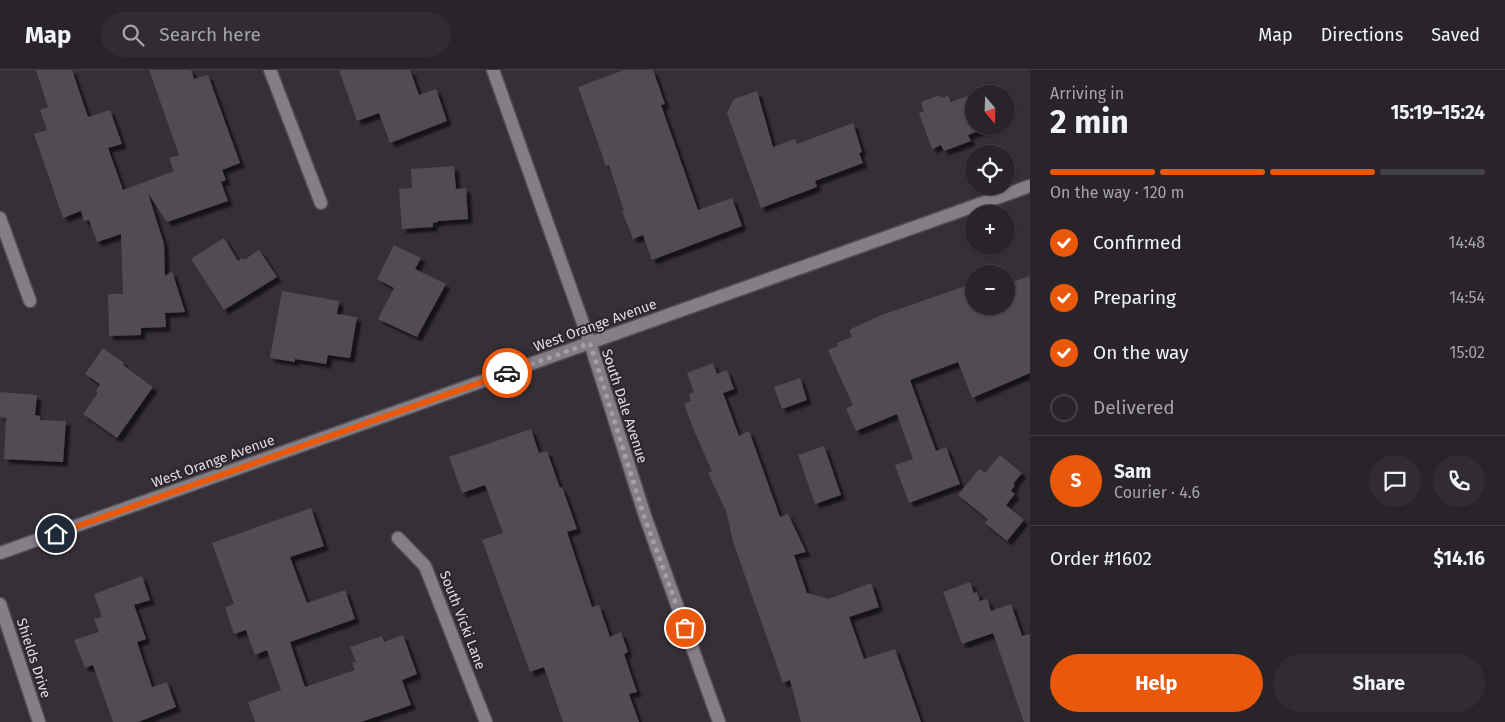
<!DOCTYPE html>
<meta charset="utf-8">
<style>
body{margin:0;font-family:"Fira Sans",sans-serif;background:#302c31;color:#f1f3f6;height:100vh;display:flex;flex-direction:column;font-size:19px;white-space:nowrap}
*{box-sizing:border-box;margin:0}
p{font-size:16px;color:#a5a4a8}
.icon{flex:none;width:28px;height:28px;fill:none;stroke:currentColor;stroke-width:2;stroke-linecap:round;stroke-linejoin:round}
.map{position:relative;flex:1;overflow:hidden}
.side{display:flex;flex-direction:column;background:#282429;width:475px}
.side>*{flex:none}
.needle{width:32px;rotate:161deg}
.fabs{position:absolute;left:965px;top:15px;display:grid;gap:10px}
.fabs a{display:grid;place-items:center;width:50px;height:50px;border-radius:50%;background:#282429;box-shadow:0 1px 4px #0004,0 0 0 1px #444146;font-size:25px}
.pin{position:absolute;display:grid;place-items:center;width:42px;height:42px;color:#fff;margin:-21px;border:2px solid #fff;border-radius:50%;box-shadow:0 1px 5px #0007}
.courier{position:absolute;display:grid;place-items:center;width:50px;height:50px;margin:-25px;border:4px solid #ea580c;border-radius:50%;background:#fff;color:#222;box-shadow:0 1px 6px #0007}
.headline em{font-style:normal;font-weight:700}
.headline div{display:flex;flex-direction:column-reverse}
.headline{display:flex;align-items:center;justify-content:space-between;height:85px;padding:0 20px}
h1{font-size:32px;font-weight:700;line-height:38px}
.bar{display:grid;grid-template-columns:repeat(4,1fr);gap:8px 5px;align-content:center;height:60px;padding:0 20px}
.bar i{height:6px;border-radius:4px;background:#444146}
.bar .on{background:#ea580c}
.bar p{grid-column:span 4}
.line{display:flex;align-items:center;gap:12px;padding:0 20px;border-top:1px solid #444146}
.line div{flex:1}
.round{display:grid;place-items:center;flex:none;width:52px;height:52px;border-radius:26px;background:#302c31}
ol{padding:0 20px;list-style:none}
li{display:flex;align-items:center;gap:15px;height:55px}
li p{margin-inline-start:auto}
li .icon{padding:5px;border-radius:50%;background:#ea580c;color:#fff;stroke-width:4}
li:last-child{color:#a5a4a8}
li i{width:28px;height:28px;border:2px solid #444146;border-radius:50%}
.button{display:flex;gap:10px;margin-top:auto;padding:10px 20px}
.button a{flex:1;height:58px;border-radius:30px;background:#ea580c;color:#fff;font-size:20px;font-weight:700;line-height:58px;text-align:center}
.button a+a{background:#302c31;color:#f1f3f6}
header{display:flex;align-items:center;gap:30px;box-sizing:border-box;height:70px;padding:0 25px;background:#282429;border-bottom:1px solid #444146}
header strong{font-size:24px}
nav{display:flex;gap:28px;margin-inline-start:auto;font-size:18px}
.search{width:350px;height:45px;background:#302c31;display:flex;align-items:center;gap:12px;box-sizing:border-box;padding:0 18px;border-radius:28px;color:#a5a4a8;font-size:19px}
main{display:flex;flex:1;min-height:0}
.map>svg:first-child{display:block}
.building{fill:#514b53;filter:url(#shadow)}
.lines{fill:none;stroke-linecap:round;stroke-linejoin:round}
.minor-casing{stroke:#544f55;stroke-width:15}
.tertiary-casing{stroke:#544f55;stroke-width:15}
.minor{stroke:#847f87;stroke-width:12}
.tertiary{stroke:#847f87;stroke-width:12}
.done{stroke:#a4a0a6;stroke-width:5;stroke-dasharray:0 9}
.route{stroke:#ea580c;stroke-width:6}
.labels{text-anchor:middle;stroke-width:4;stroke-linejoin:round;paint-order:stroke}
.street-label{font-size:14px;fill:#e0dce1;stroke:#2b272d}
</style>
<header>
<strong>Map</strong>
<div class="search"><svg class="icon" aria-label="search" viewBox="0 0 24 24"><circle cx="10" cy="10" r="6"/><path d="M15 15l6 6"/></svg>Search here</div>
<nav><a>Map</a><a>Directions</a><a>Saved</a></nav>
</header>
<main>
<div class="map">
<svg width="1030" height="652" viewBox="0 0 1030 652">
<defs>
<filter id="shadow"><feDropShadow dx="4.5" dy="4.5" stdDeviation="1" flood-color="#0009"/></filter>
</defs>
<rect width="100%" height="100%" fill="#353037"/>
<path class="building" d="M36,0H72L88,47L110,40L122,74L108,78L123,120L174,101L169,88L179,85L149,0H191L194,9L208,5L240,93L222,100L226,110L221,112L228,131L167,152L148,123L164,174L165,206L172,201L185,242L165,243L166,257L141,258V265L109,266L108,224H123L121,164L97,172L89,150L84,151L81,141L63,148L34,64L47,60L40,40L48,37Z
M339,0H410L419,25L436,19L447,51L390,73L379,43L357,51Z
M624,0H653L665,34L661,35L698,140L732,128L742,156L652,190L643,165L633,169L622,141H624L609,95L606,96L578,17Z
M986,19L988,24H974V56H992L968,65L971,71L944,81L941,75L932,79L919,43L924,41L921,32L940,25L941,28L948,26L951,32Z
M757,21L773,77L795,69L797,74L853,53L862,82L859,83L863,93L815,111L817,117L761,138L727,43L734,29Z
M454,96L456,119L466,118L468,149L438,151V152L433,153V157L402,159L399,119L412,118L411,99Z
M224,168L238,191L242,188L244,190L259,180L277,207L224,240L191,189Z
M394,175L421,188L415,199L446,214L417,267L378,249L394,218L377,209Z
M1030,206V303L972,328L958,292L910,310L936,381L946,377L960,414L909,433L895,395L913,389L897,344L856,361L846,338L853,335L828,280L838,276L837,273L852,267L849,260L879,246L974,213V236H1006V211L1007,214Z
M282,221L339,231L337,244L357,247L350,288L328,285L326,294L295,289V292L270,288Z
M103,278L124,293L123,295L153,317L117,368L83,344L98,323L96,321L100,314L85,304Z
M713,293L717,304L727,300L734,319L723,323L739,366L749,361L780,447L788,444L806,482L794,485L807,523L829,529L871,513L879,537L849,547L864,589L895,579L921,652H801L790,610L783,613L734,475L726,441L708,403L712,401L695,363L684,334L691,331L689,324L694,322L687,303Z
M800,308L807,330L782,339L774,317Z
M0,322L37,325L35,345L40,346V350L66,351L63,392L4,389L6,348L0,347Z
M531,359L539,383L547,381L560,418L562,417L577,459L567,462L592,537L599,535L610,567L621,562L628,582L624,584L637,622L629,624L639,652H563L544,597L530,602L482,470L503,463L485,415L462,423L449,387Z
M824,376L841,425L815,434L798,385Z
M1000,385L1022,403L1013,414L1015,415L1011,421L1015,424L1006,435L1024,450L1007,471L985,453L988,449L958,425L979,399L985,403Z
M311,438L324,476L290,487L307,533L345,520L355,549L290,572L305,617L355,600L352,593L356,592L350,577L382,566L384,572L403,565L417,604L402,610L411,635L361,652H255L248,632L281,620L267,580L255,585L246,560L234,564L225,537L234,534L212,473Z
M142,506L150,530L134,535L146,569L137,572L152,617L167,612L176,637L138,652H113L93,595L85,598L74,570L99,562L94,549L102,547L94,524Z
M970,512L974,523L977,522L980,531L987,529L991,541L1011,534L1022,566L1030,564V652H1024L993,563L962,574L943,522Z"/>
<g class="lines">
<defs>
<path id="minor" d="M270,0L321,133
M0,148L30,231
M398,468L425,496L486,652
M0,534L39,652"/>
<path id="tertiary" d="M493,0L590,273L645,446L719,652
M0,483L1030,116"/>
</defs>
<use href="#minor" class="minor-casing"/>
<use href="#tertiary" class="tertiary-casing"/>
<use href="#minor" class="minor"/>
<use href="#tertiary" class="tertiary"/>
</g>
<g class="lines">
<path class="done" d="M507,303L590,273L644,446L685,558"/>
<path class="route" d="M56,464L507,303"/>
</g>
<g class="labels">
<g class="street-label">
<text transform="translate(595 255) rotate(-20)" y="5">West Orange Avenue</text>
<text transform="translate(625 336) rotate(72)" y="5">South Dale Avenue</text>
<text transform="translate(213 391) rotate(-20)" y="5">West Orange Avenue</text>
<text transform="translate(463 550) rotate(69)" y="5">South Vicki Lane</text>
<text transform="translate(34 588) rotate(72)" y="5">Shields Drive</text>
</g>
</g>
</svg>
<div class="fabs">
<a><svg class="needle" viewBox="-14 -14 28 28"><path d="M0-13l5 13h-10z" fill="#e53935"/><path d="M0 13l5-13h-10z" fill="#a5a4a8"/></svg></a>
<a><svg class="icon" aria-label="locate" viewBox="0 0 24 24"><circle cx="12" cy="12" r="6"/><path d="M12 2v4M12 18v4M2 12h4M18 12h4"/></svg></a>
<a>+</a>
<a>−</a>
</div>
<div class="pin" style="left:685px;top:558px;background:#ea580c"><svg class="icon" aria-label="bag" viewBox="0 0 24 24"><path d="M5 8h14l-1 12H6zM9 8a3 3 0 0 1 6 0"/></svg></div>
<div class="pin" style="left:56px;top:464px;background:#1f2937"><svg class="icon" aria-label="home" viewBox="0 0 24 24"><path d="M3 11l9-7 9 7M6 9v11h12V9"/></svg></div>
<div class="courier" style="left:507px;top:303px"><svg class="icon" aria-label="car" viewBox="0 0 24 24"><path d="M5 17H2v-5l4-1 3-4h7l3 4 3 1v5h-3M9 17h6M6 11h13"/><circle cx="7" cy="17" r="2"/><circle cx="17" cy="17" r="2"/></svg></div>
</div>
<section class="side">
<div class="headline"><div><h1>2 min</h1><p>Arriving in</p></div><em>15:19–15:24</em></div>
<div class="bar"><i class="on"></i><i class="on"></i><i class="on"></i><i></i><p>On the way · 120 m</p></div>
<ol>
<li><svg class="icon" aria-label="check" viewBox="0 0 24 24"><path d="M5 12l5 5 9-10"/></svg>Confirmed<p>14:48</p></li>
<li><svg class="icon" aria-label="check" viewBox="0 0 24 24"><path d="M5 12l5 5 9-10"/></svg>Preparing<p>14:54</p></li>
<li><svg class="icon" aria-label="check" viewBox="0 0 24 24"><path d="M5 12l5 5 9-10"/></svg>On the way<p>15:02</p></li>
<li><i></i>Delivered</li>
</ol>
<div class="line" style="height:90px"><b class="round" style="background:#ea580c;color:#fff">S</b><div><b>Sam</b><p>Courier · 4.6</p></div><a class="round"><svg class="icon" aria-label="chat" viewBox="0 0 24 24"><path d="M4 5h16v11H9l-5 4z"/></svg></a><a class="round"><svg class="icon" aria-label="phone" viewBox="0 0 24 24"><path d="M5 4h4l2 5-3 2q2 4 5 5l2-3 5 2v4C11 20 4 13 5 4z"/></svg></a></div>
<div class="line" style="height:65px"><div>Order #1602</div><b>$14.16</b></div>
<div class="button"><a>Help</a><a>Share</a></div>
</section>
</main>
